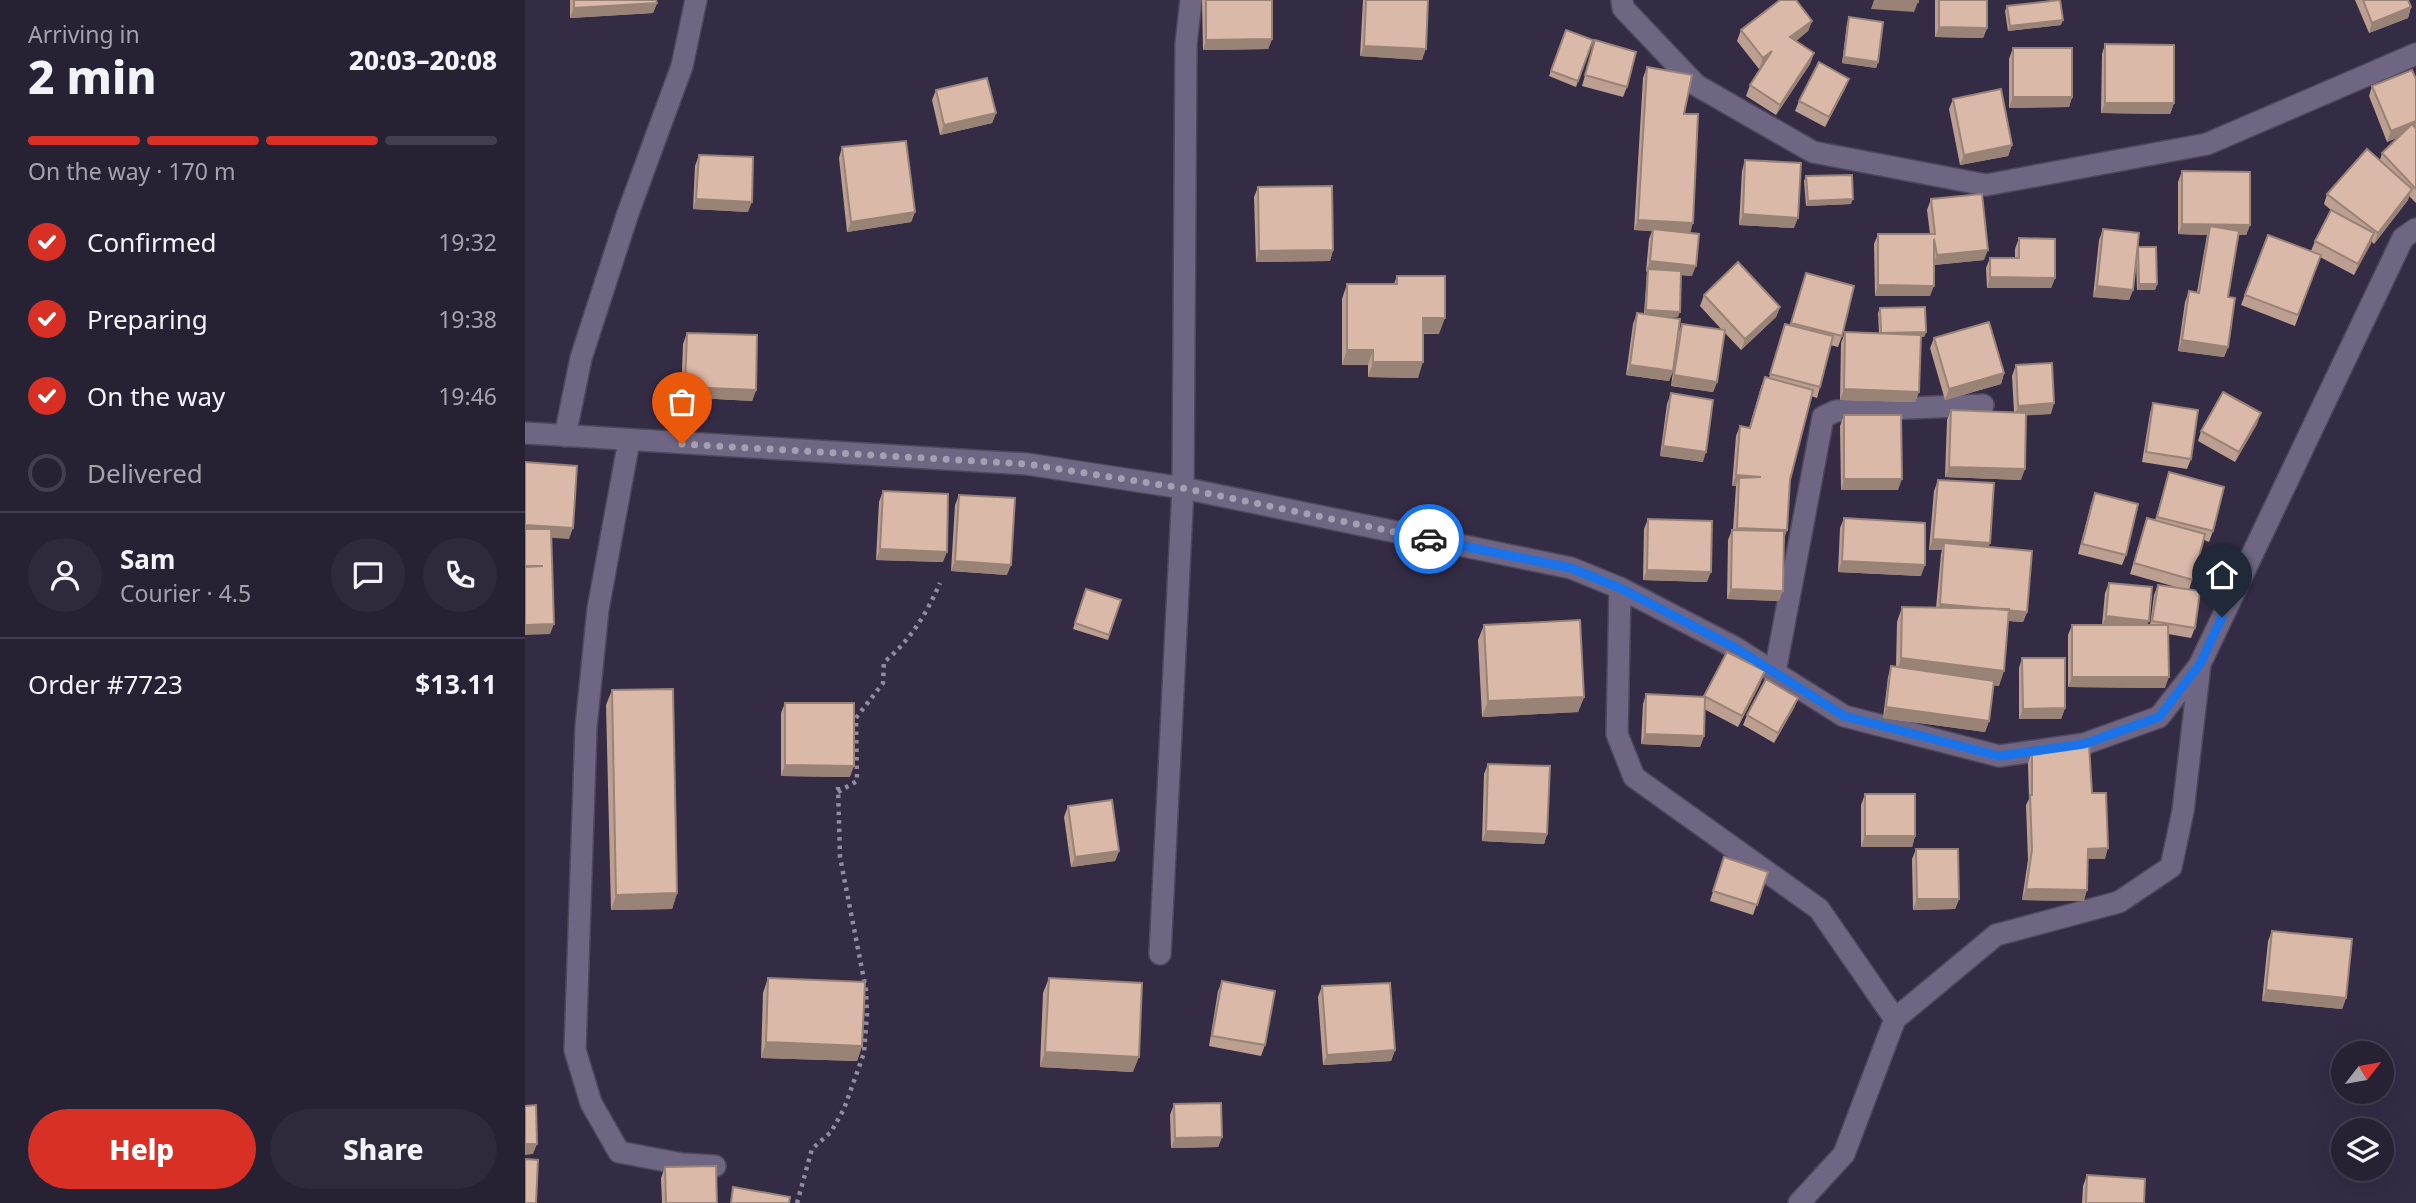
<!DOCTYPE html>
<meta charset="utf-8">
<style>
body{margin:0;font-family:"Noto Sans",sans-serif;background:#2f293c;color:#f1f3f6;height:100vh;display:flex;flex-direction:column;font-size:26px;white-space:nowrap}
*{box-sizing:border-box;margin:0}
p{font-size:23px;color:#a4a3ac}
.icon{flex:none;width:38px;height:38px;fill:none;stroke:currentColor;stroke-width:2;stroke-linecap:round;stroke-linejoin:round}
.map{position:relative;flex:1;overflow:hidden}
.drawer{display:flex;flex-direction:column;background:#272134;width:525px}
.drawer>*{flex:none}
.needle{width:46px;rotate:59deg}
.tools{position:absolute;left:1806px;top:1041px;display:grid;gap:14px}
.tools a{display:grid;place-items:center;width:63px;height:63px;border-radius:50%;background:#272134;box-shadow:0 7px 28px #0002,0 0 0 2px #433e4f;font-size:35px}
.pin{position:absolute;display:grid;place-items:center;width:60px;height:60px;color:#fff;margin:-72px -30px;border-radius:50% 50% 50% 0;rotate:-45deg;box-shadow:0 0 7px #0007}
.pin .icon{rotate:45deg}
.courier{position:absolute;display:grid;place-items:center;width:70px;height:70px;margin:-35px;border:5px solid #1a73e8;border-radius:50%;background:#fff;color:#222;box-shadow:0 2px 9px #0007}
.overview em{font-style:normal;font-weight:800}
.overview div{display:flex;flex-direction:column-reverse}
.overview{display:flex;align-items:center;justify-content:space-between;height:119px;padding:0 28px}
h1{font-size:46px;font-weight:800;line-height:52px}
.bar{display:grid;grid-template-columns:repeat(4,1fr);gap:10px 7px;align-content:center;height:84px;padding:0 28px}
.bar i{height:9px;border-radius:5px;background:#433e4f}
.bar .active{background:#d93025}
.bar p{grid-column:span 4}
.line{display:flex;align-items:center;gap:18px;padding:0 28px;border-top:2px solid #433e4f}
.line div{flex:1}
.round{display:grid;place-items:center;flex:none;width:74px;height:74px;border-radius:37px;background:#2f293c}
ol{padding:0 28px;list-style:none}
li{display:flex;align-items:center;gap:21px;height:77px}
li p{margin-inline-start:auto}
li .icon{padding:7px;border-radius:50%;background:#d93025;color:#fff;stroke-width:4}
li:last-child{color:#a4a3ac}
li i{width:38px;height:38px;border:4px solid #433e4f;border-radius:50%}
.action{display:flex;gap:14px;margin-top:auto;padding:14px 28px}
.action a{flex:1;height:80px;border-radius:42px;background:#d93025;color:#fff;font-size:28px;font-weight:800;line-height:80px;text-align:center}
.action a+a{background:#2f293c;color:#f1f3f6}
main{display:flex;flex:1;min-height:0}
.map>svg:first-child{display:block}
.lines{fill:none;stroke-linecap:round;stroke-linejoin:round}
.minor-casing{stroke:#4f485d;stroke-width:24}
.path{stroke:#938ca1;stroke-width:4.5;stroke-dasharray:3.5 5;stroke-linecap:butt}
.minor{stroke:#6f6683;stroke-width:21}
.wall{fill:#bc9f90}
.shaded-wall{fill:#998276}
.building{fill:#dbb9a8;stroke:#998276;stroke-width:2}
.done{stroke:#a59fb2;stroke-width:7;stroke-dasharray:0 12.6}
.route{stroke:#1a73e8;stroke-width:9}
</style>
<main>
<section class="drawer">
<div class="overview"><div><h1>2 min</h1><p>Arriving in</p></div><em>20:03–20:08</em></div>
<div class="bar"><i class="active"></i><i class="active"></i><i class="active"></i><i></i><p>On the way · 170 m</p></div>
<ol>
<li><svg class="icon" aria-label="check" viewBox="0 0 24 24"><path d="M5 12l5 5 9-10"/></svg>Confirmed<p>19:32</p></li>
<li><svg class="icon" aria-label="check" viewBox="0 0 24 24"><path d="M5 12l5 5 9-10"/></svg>Preparing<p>19:38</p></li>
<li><svg class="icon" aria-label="check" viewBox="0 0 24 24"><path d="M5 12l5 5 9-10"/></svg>On the way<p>19:46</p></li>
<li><i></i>Delivered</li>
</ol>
<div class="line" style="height:126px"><a class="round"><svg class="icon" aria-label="person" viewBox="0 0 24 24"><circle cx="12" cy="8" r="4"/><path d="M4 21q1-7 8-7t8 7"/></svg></a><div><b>Sam</b><p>Courier · 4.5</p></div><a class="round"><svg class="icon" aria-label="chat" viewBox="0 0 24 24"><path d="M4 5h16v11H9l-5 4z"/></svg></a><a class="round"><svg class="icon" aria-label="phone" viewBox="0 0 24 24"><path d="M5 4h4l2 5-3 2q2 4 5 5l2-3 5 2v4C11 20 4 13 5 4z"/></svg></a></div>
<div class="line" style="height:91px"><div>Order #7723</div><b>$13.11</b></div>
<div class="action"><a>Help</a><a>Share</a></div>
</section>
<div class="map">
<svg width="1891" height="1203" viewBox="0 0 1891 1203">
<rect width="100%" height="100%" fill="#342c45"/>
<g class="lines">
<defs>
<path id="minor" d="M1097,0L1098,8L1171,85L1288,152L1461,185L1682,144L1891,54
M0,433L502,464L658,488L1046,568L1095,588L1092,734L1109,777L1294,909L1370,1019
M40,436L56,358L103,213L157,66L171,0
M104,441L73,609L61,727L50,1050L66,1103L94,1152L157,1164L190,1166
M1095,588L1209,647L1319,716L1474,756L1559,744L1634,717L1674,666
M1250,672L1298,417L1311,411L1458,405
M635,954L658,488L661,44L666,0
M1274,1203L1319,1154L1370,1019L1471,935L1594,902L1646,867L1658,811L1675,664L1878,238L1891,229"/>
</defs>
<use href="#minor" class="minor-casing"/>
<path class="path" d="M313,792L332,781L331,718L358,683L359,662C385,641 402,613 415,583
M272,1203L287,1149L306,1132L319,1109L339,1053L342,1014L341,990L315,857L313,787"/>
<use href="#minor" class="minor"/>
</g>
<path class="wall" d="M45,0H131L132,3L128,13L45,18Z
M677,0H747V39L743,49L678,50Z
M838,0H903L897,60L835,56Z
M1410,0H1462V28L1458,38L1410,37Z
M1830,0H1883L1886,7L1883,18L1844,33Z
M1482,6L1536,25L1483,31L1480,11Z
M1324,17L1353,62L1351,68L1317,63L1322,23Z
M1287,21L1283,31L1271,41L1289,53L1285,64L1251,115L1221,96L1225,85L1238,66L1234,69L1212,41L1216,30Z
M1041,30L1068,40L1051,87L1024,76Z
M1070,40L1102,87L1098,97L1057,86Z
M1580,44L1649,103L1645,114L1576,113L1577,54Z
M1488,48L1547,97L1544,107L1484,108V59Z
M1122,67L1159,114L1167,276L1156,275L1153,317L1131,316L1148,371L1144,381L1101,375L1108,324L1112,313L1119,314L1122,272L1121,271L1124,239L1127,231L1109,230L1118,78Z
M1324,79L1320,89L1300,127L1270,111L1274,101Z
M1891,79V203L1884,196L1883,200L1849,244L1846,241L1829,275L1795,257L1770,326L1716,305L1743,235L1786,251L1790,241L1807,211L1799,204L1802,194L1855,160L1857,153L1874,137L1862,142L1844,96L1847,86Z
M411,90L471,113L467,123L415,135L407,100Z
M1428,99L1487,145L1483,156L1435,165L1424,109Z
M317,147L390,212L386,222L322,232L314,158Z
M174,155L223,212L168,209L170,166Z
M1220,160L1269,228L1214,225L1217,171Z
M1657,171L1725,225L1721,235H1713L1703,297V347L1699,357L1653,351L1660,302L1664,291L1672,292L1682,235L1653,234V182Z
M1281,176L1326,204L1281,206L1279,181Z
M733,187L808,250L805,261L731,262L729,197Z
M1406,199L1459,260L1409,265L1405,296H1350L1349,244L1353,234H1405L1402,210Z
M1578,229L1612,250L1613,247L1632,284L1630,290H1612L1611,259L1608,290L1604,300L1568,297L1574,240Z
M1494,238L1530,278L1526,288H1462L1461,268L1465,258H1490V249Z
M1281,273L1317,336L1313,347L1305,345L1295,387L1292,398L1286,396L1265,480L1254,601L1202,599L1203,540L1207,530H1208L1211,486H1207L1211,436L1215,426L1224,428L1236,387L1240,377L1244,378L1260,324L1265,325Z
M872,276L914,334H898L893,378L843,377V365H817V299L822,284H869Z
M1179,295L1255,307L1251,317L1216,350L1199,332L1192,382L1188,392L1146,386L1153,334L1157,324L1197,330L1175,306Z
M1355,308L1401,332L1399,337H1395L1394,392L1390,402L1315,400L1316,343L1320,332L1354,333L1353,313Z
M162,333L231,390L227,401L156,397L158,344Z
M1409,338L1479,373L1476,384L1420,400L1405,348Z
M1491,365L1526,414L1501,415L1496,480L1420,477L1422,420L1426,410L1489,412L1487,376Z
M1146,393L1178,462L1135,456L1142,404Z
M1628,403L1666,459L1662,469L1617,462L1625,413Z
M1319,415L1373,490H1316L1315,426Z
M1732,424L1710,462L1673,441L1676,431Z
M1644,472L1688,531L1684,542L1679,540L1664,590L1670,628L1666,638L1643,634L1640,688L1543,687V635L1547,625H1577L1580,593L1584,583L1622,625H1625L1629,595L1633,585L1658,589L1605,574L1622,518L1630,520Z
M1413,480L1465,543L1463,547L1502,612L1498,622L1483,621L1474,686L1468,685L1464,721L1460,732L1358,718L1363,677L1366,666L1371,667L1372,622L1377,607L1411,608L1416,554L1417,550H1404L1409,491Z
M358,491L418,562L351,560L354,502Z
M1570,493L1601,555L1597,565L1553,554L1566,504Z
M434,495L482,575L426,571L430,505Z
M1319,518L1396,576L1313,572L1315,528Z
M1123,519L1182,582L1118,580L1119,529Z
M561,589L596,600L583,640L548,629Z
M959,625L1059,697L1053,712L957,717L953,640Z
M1497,658L1540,708L1536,719H1494V668Z
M1236,682L1213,727L1179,709V736L1175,747L1116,744L1118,704L1121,694L1179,697Z
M87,690L152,893L147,909L86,910L81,705Z
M1273,698L1269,708L1249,743L1218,725L1222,715Z
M260,703L325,777L256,776V713Z
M1507,752L1567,793L1580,859H1563L1559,901L1497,900L1503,860L1501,805L1504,799L1503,763Z
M963,764L1022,834L1019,844L957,841L959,774Z
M1340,794L1390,836L1387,847H1336V805Z
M543,806L594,851L590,861L546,867L539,817Z
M1391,849L1434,899L1430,909L1388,910L1387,859Z
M1199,857L1243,872L1228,915L1185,901Z
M1747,931L1821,998L1817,1009L1737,1001L1743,941Z
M243,978L337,1046L332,1061L236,1058L238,993Z
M524,978L608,1072L515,1067L518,993Z
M697,981L740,1045L736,1056L684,1046L693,991Z
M797,986L870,1050L866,1061L798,1065L793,997Z
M649,1104L697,1137L693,1147L646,1148L645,1115Z
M140,1167L192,1203H137L136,1178Z
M1562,1175L1619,1203H1557L1558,1186Z"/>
<path class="shaded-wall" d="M1349,0H1370L1393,2L1389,12L1346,9Z
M132,3L128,13L45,18L49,8Z
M1886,7L1883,18L1844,33L1847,23Z
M1538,20L1536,25L1483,31L1485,26Z
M1287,21L1283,31L1262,48L1265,37Z
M1414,27L1462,28L1458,38L1410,37Z
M747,39L743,49L678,50L681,40Z
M839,46L901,49L897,60L835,56Z
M1247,51L1244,62L1234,69L1238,58Z
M1289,53L1285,64L1251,115L1255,105Z
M1319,57L1353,62L1351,68L1317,63Z
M1324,79L1320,89L1300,127L1304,117Z
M1488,97H1547L1544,107L1484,108Z
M1580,103H1649L1645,114L1576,113Z
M471,113L467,123L415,135L419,125Z
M1891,121V130L1862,142L1866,131Z
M1487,145L1483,156L1435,165L1439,155Z
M1887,189L1883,200L1849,244L1853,233Z
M171,199L227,202L223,212L168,209Z
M1328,199L1326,204L1281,206L1283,201Z
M390,212L386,222L322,232L326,222Z
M1218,214L1273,218L1269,228L1214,225Z
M1113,220L1168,223L1165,234L1109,230Z
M1657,224L1725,225L1721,235H1683L1685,226L1682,235L1653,234Z
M1849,233L1846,244L1829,275L1833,264Z
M808,250L805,261L731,262L734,251Z
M1463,250L1459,260L1408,265L1412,255Z
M1125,261L1171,266L1167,276L1123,272V269L1122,272L1121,271Z
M1465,277L1530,278L1526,288H1462Z
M1614,284H1632L1630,290H1612Z
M1353,285L1409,286L1405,296H1350Z
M1572,286L1608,290L1604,300L1568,297Z
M1255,307L1251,317L1216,350L1220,339Z
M1121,310L1155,312L1153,317L1119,315Z
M898,318H920L914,334L893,333Z
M1401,332L1399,337L1354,338L1356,333Z
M1657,340L1703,347L1699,357L1653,351Z
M822,350H848L843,365H817Z
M848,362H898L893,378L843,377Z
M1105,365L1148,371L1144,381L1101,375Z
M1479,373L1476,384L1420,400L1424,389Z
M1149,375L1192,382L1188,392L1146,386Z
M160,387L231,390L227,401L156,397Z
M1319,389L1394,392L1390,402L1315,400Z
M1529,403L1526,414L1490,416L1493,406Z
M1736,413L1732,424L1710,462L1714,452Z
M1138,446L1181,452L1178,462L1135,456Z
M1424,467L1500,469L1496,480L1420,477Z
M1211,475L1236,477L1214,478L1211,486H1207Z
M1319,479H1377L1373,490H1316Z
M0,525L48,528L44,539L0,536Z
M1212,528L1262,530L1259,540L1208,538Z
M1408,539L1465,543L1461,553L1419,543L1417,550H1404Z
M355,549L422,552L418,562L351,560Z
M430,561L486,565L482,575L426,571Z
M1317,561L1400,565L1396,576L1313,572Z
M1122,570L1186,572L1182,582L1118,580Z
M1206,589L1258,591L1254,601L1202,599Z
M1415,604L1502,612L1498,622L1411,615Z
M1581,616L1624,621L1620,631L1577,627Z
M29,624L25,634L0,635V625Z
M1376,658L1479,671L1474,686L1371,673Z
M1240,671L1236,682L1213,727L1217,716Z
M1547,677H1644L1640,688L1543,687Z
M1059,697L1053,712L957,717L963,701Z
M1273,698L1269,708L1249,743L1253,733Z
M1361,707L1464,721L1460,732L1358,718Z
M1540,708L1536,719H1494L1498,709Z
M1120,734L1179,736L1175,747L1116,744Z
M260,765L329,766L325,777L256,776Z
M961,831L1022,834L1019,844L957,841Z
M1340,836H1390L1387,847H1336Z
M1583,848L1580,859H1559L1563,849Z
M594,851L590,861L546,867L550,857Z
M1501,889L1562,890L1559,901L1497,900Z
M152,893L147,909L86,910L91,895Z
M1392,899H1434L1430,909L1388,910Z
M1741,990L1821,998L1817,1009L1737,1001Z
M241,1042L337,1046L332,1061L236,1058Z
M870,1050L866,1061L798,1065L802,1055Z
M520,1052L614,1057L608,1072L515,1067Z
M697,1137L693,1147L646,1148L650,1138Z
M0,1144H12L8,1154L0,1155Z"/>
<path class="building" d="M49,0H131L132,3L49,8Z
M681,0H747V39L681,40Z
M841,0H903L901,49L839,46Z
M1255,0H1271L1287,21L1265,37L1289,53L1255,105L1225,85L1247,51L1238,58L1216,30Z
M1370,0H1393V2Z
M1414,0H1462V28L1414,27Z
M1535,0L1538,20L1485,26L1482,6Z
M1838,0H1883L1886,7L1847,23Z
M1324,17L1358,22L1353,62L1319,57Z
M1041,30L1068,40L1053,81L1026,71Z
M1070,40L1111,52L1102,87L1060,75Z
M1580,44L1649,45V103H1580Z
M1488,48H1547V97H1488Z
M1294,62L1324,79L1304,117L1274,101Z
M1122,67L1167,75L1159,114H1173L1168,223L1113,220Z
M1887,70L1891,79V121L1866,131L1847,86Z
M462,78L471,113L419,125L411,90Z
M1476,89L1487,145L1439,155L1428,99Z
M1887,124L1891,129V189L1857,153Z
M381,141L390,212L326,222L317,147Z
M1842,149L1887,189L1853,233L1802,194Z
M174,155L228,157L227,202L171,199Z
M1220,160L1276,163L1273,218L1218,214Z
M1657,171L1725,172V225L1657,224Z
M1327,175L1328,199L1283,201L1281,176Z
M807,186L808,250L734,251L733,187Z
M1457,194L1463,250L1412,255L1409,239V286L1353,285V234H1410L1406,199Z
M1806,210L1849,233L1833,264L1790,241Z
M1685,226L1714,231L1703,297L1710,298L1703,347L1657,340L1664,291L1674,293Z
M1128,229L1174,234L1171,266L1125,261Z
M1578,229L1614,233L1608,290L1572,286Z
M1743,235L1796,255L1773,315L1720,295Z
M1494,238L1530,239V278L1465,277V258H1494Z
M1613,247H1631L1632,284H1614Z
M1213,262L1255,307L1220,339L1179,295Z
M1123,269L1156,271L1155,312L1121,310Z
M1281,273L1329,286L1317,336L1266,323Z
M872,276H920V318H898V362H848V350H822V284H872Z
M1400,307L1401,332L1356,333L1355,308Z
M1112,313L1155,319L1148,371L1105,365Z
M1464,322L1479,373L1424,389L1409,338Z
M1157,324L1200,330L1192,382L1149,375Z
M1260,324L1308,336L1295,387L1245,374Z
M1320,332L1396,335L1394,392L1319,389Z
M162,333L232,335L231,390L160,387Z
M1527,363L1529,403L1493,406L1491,365Z
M1240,377L1288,390L1265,480L1262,530L1212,528L1214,478L1236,477L1211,475L1215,426L1225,428Z
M1698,392L1736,413L1714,452L1676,431Z
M1146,393L1188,400L1181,452L1138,446Z
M1628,403L1673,410L1666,459L1621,452Z
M1426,410L1501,413L1500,469L1424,467Z
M1319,415H1376L1377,479H1319Z
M0,462L52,466L48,528L0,525Z
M1644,472L1699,487L1688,531L1632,517Z
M1413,480L1469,483L1465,543L1408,539Z
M358,491L423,494L422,552L355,549Z
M1570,493L1613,504L1601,555L1557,544Z
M434,495L490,498L486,565L430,561Z
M1319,518L1400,523V565L1317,561Z
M1622,518L1680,534L1668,580L1609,563Z
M1123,519L1187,521L1186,572L1122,570Z
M0,529H26L29,624L0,625V567L18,566H0Z
M1207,530L1259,531L1258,591L1206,589Z
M1419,543L1507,551L1502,612L1415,604Z
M1584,583L1627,587L1624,621L1581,616Z
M1633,585L1675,591L1670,628L1627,621Z
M561,589L596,600L584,635L550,623Z
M1377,607L1484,609L1479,671L1376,658Z
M1055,620L1059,697L963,701L959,625Z
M1547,625H1643L1644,677H1547Z
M1202,652L1240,671L1217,716L1179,696Z
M1497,658H1540V708L1498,709Z
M1366,666L1469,681L1464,721L1361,707Z
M1241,679L1273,698L1253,733L1222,715Z
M148,689L152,893L91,895L87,690Z
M1121,694L1180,697L1179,736L1120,734Z
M260,703H329V766L260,765Z
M1564,746L1567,793H1581L1583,848L1563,849L1562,890L1501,889L1507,850L1505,795H1507V752Z
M963,764L1025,766L1022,834L961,831Z
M1340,794H1390V836H1340Z
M587,800L594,851L550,857L543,806Z
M1391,849H1433L1434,899H1392Z
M1199,857L1243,872L1232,905L1188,891Z
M1747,931L1827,939L1821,998L1741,990Z
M243,978L340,982L337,1046L241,1042Z
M524,978L617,983L614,1057L520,1052Z
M697,981L750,991L740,1045L687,1036Z
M865,983L870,1050L802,1055L797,986Z
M696,1103L697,1137L650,1138L649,1104Z
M11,1105L12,1144H0V1106Z
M0,1159L13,1160L11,1203H0Z
M191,1166L192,1203H141L140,1167Z
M1562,1175L1620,1179L1619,1203H1561Z
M208,1187L265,1197L264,1203H206Z"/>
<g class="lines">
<path class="done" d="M157,444L502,464L657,488L904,539"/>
<path class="route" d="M904,539L1046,568L1095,588L1209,647L1319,716L1474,756L1559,744L1634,717L1675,664L1697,617"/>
</g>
</svg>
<div class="tools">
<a><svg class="needle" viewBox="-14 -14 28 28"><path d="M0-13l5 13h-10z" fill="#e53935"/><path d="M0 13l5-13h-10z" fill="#a4a3ac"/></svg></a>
<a><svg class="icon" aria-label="layers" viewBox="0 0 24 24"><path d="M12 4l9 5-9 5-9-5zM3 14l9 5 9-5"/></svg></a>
</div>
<div class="pin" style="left:157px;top:444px;background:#ea580c"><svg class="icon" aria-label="bag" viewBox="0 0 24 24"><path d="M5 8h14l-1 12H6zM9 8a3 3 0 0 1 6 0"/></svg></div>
<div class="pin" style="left:1697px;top:617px;background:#1f2937"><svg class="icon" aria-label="home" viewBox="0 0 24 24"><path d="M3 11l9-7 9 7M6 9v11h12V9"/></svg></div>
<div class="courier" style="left:904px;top:539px"><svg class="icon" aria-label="car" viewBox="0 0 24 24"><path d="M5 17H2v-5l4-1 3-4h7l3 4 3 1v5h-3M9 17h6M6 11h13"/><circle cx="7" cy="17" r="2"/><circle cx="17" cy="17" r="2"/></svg></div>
</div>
</main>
